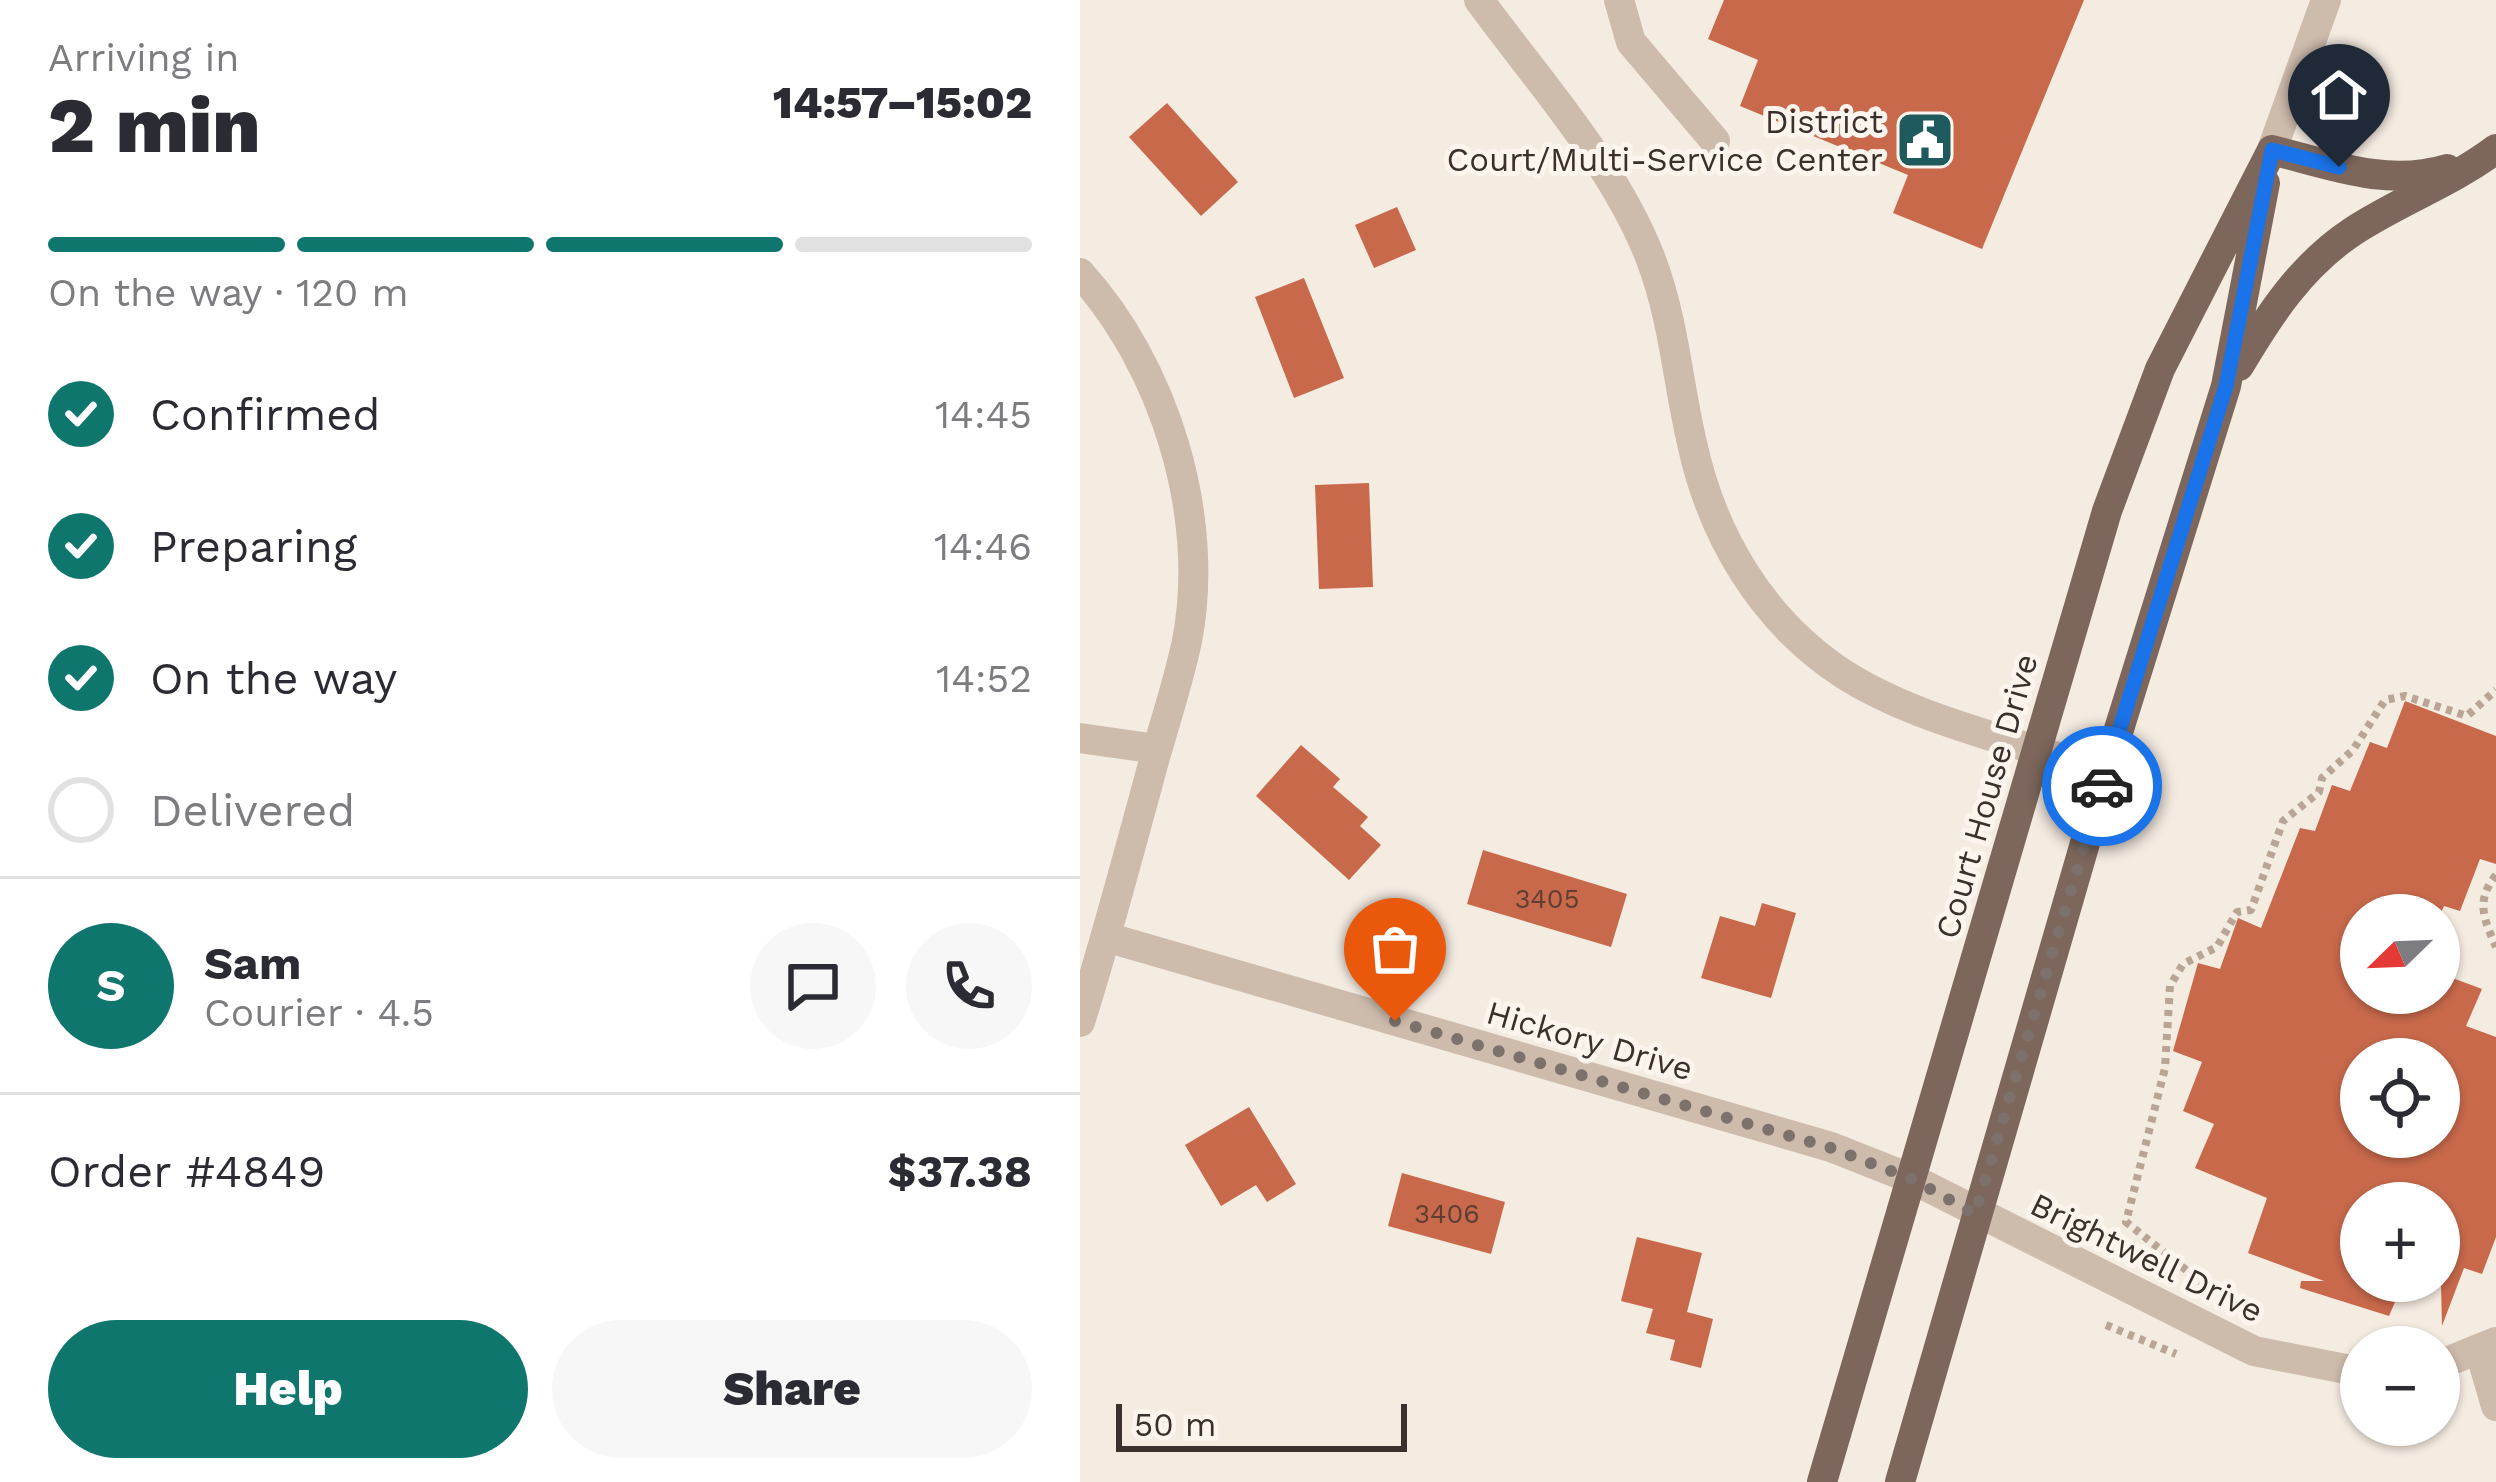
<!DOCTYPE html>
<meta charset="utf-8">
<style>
body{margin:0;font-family:"Work Sans",sans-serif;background:#f7f7f7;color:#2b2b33;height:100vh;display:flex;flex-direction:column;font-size:45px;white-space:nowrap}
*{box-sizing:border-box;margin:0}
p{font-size:39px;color:#7c7c81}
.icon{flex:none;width:66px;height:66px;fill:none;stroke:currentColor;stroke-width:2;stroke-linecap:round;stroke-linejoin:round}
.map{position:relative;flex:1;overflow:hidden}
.panel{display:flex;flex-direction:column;background:#fff;width:1080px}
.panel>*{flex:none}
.needle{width:78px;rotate:247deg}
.controls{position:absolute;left:1260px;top:894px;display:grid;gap:24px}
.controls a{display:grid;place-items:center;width:120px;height:120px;border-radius:50%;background:#fff;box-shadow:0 3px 9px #0004;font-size:60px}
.scale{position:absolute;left:36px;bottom:30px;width:291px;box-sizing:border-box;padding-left:12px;border:6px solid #3b302b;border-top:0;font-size:33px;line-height:42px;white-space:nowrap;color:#3b302b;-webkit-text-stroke:9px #fbf5ee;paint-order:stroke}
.pin{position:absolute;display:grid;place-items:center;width:102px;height:102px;color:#fff;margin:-123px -51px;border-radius:50% 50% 50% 0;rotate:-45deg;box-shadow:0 0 12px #0007}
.pin .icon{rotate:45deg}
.courier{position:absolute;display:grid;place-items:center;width:120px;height:120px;margin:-60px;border:9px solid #1a73e8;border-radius:50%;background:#fff;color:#222;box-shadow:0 3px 15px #0007}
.head em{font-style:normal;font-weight:800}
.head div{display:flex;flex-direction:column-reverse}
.head{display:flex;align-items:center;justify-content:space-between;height:204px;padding:0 48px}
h1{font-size:78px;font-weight:800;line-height:90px}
.bar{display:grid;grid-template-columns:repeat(4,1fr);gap:18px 12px;align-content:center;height:144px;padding:0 48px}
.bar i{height:15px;border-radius:9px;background:#e1e1e2}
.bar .current{background:#0f766e}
.bar p{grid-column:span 4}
.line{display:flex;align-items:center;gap:30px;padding:0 48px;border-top:3px solid #e1e1e2}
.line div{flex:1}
.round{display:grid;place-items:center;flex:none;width:126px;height:126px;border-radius:63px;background:#f7f7f7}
ol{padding:0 48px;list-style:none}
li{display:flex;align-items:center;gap:36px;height:132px}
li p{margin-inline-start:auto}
li .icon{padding:12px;border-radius:50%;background:#0f766e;color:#fff;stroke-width:4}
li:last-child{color:#7c7c81}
li i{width:66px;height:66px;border:6px solid #e1e1e2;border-radius:50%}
.action{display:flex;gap:24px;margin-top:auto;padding:24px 48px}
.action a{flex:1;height:138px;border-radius:72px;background:#0f766e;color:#fff;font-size:48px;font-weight:800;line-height:138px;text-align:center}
.action a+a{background:#f7f7f7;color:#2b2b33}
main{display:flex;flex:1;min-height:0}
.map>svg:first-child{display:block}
.building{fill:#c8694b;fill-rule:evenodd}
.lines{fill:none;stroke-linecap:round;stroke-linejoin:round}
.path{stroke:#b9a596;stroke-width:8;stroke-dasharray:6 6;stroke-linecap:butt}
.minor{stroke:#cdbbac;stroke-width:30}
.major{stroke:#7d675c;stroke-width:30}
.done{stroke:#7c716b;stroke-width:12;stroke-dasharray:0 21.6}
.route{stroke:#1a73e8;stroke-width:15}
.labels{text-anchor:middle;stroke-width:10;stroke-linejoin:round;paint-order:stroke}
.number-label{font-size:27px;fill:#5e3e33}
.poi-label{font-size:33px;fill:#3b302b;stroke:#fbf5ee;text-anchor:end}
.street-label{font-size:33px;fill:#3b302b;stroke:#fbf5ee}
</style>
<main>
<section class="panel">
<div class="head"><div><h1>2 min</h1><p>Arriving in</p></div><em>14:57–15:02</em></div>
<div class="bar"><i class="current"></i><i class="current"></i><i class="current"></i><i></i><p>On the way · 120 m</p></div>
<ol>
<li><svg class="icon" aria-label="check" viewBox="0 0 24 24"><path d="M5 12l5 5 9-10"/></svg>Confirmed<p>14:45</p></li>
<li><svg class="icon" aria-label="check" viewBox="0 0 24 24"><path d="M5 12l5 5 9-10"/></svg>Preparing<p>14:46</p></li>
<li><svg class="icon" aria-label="check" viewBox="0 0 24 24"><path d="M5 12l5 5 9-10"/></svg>On the way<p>14:52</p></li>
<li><i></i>Delivered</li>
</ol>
<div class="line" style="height:216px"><b class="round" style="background:#0f766e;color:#fff">S</b><div><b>Sam</b><p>Courier · 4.5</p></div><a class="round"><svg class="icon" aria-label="chat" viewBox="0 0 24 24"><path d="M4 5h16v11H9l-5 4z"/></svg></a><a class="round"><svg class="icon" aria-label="phone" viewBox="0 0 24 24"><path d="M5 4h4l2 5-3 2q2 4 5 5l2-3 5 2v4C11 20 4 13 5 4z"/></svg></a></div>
<div class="line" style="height:156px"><div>Order #4849</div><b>$37.38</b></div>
<div class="action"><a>Help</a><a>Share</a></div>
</section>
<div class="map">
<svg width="1416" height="1482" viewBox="0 0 1416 1482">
<rect width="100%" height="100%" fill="#f4ebe1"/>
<path class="building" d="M644,0H1004L902,249L813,213L828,175L660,106L678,60L628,39Z
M87,103L158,182L121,216L49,137Z
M317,207L336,250L294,268L275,225Z
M224,278L264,378L214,398L175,297Z
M289,483L293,587L239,589L235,485Z
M1325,701L1416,736V864L1400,859L1380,911L1364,906L1360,915H1281V993H1359V973L1402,989L1386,1026L1416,1037V1237L1402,1274L1384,1268L1362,1326L1359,1203H1281V1281H1324L1309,1316L1220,1288L1221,1281H1244L1168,1253L1187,1198L1115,1168L1134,1124L1103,1111L1122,1062L1093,1051L1118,963L1140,969L1158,918L1181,928L1220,828L1235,831L1252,785L1270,791L1290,742L1307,748ZM1281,1059H1359V1137H1281Z
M221,745L260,779L253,787L288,817L280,826L301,845L269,880L176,796Z
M403,850L547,894L531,947L387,904Z
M682,903L716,913L691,998L621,978L640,916L675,926Z
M169,1107L216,1184L187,1202L176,1185L141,1206L105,1145Z
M322,1173L425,1202L411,1254L308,1226Z
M557,1237L622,1253L607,1312L633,1319L621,1368L590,1360L595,1340L566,1333L573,1309L541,1301Z"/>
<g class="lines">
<path class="path" d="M1416,875C1395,901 1404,919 1416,947
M1125,1285L1046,1222L1085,1068L1090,986L1103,964L1137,947L1157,912L1171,910L1203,821L1239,792L1242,778L1273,750L1305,700L1325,696L1387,716L1416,690
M1026,1325L1096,1354
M1298,1342L1343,1334"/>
<path class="minor" d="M399,0C458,81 533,163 570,257C594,319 597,379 612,443C632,536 682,620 762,673C839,723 940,740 1025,774
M539,0L551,42L635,141
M1192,150L1246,0
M0,273C85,367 131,516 107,641C97,689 80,736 68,783C46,863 25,943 0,1022
M0,738L77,749
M26,937L751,1147L832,1179L1174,1351L1281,1372
M1400,1351L1416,1406
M1359,1365L1416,1342"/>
<path class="major" d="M1192,150C1251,165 1307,187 1367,169
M1159,366C1189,315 1221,266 1272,232C1319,201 1371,183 1416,149
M742,1482L1027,511L1080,369L1192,150
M820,1482L1025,774L1146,386L1185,183"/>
</g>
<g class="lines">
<path class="done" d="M315,1021L751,1148L832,1179L895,1214L1022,786"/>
<path class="route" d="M1022,786L1146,386L1192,150L1259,167"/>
</g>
<defs>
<symbol id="civic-square" viewBox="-11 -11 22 22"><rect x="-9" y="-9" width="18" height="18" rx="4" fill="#1f5a5e" stroke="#fbf5ee"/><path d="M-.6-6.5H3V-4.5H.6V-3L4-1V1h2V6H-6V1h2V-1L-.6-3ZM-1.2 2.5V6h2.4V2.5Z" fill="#fff"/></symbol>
</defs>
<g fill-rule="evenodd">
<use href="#civic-square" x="812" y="107" width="66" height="66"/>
</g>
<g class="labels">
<g class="number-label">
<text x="467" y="908">3405</text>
<text x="367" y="1223">3406</text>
</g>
<g class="poi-label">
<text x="803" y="133">District<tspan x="803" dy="38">Court/Multi-Service Center</tspan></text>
</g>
<g class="street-label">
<text transform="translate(906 796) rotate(-74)" y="12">Court House Drive</text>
<text transform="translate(510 1040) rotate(16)" y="12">Hickory Drive</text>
<text transform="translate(1067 1257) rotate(26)" y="12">Brightwell Drive</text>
</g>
</g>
</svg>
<div class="controls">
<a><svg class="needle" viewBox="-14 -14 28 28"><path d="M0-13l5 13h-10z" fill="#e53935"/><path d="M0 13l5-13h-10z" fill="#7c7c81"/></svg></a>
<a><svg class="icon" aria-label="locate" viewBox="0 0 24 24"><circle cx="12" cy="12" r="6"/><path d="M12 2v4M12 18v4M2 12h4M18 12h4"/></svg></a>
<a>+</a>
<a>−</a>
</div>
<div class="scale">50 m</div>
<div class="pin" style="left:315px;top:1021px;background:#ea580c"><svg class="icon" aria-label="bag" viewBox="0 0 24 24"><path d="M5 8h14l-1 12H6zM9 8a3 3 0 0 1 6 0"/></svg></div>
<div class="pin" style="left:1259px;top:167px;background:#1f2937"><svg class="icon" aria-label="home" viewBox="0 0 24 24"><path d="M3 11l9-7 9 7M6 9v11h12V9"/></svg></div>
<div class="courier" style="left:1022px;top:786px"><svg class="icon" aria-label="car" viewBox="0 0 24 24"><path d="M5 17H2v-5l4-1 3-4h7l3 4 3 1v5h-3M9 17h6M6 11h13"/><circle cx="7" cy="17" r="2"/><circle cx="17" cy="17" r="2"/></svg></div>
</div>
</main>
